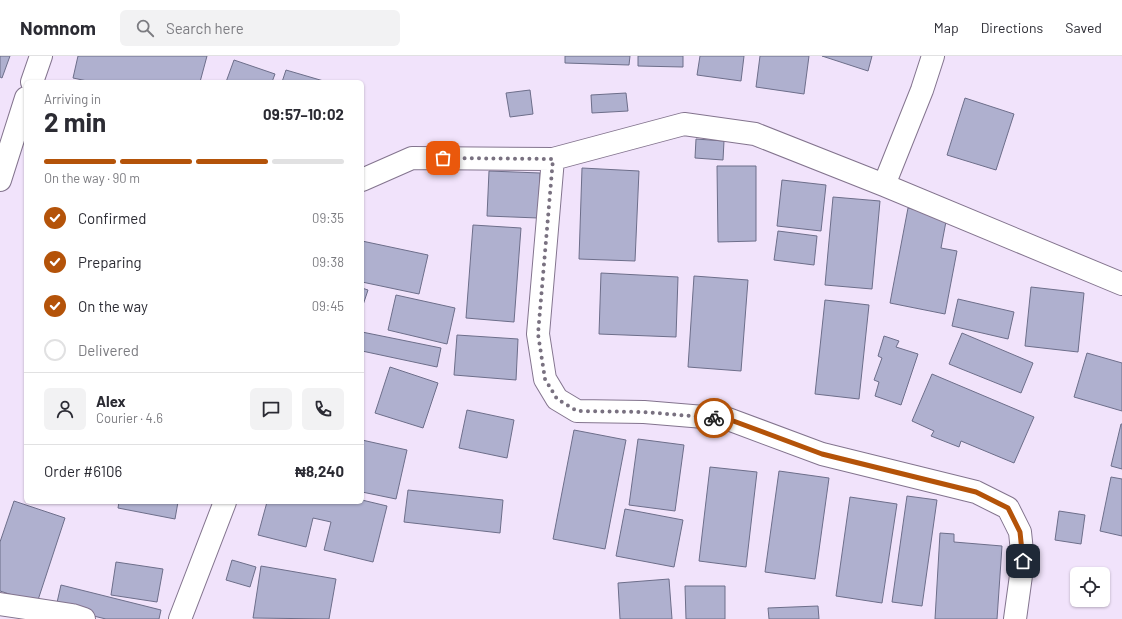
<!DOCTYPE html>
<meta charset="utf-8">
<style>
body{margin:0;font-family:Barlow,sans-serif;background:#f2f2f3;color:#2b2b33;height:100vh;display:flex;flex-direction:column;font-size:15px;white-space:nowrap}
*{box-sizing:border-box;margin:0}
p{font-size:13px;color:#7c7c81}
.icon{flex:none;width:22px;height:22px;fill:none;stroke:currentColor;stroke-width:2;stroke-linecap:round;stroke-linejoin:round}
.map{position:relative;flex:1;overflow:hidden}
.panel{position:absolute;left:24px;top:24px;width:340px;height:424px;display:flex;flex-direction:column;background:#fff;border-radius:6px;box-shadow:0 1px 3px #0004}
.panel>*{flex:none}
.controls{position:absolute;left:1070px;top:511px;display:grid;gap:8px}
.controls a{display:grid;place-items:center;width:40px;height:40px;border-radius:6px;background:#fff;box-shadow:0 1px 3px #0004;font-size:20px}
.pin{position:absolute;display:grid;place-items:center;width:34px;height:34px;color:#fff;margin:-17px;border-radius:8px;box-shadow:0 2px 6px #0006}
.courier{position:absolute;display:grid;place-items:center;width:40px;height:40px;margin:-20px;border:3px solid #b45309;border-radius:50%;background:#fff;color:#222;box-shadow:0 1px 5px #0007}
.overview em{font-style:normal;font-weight:700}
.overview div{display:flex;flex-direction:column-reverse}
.overview{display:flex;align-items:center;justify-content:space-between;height:68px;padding:0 20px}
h1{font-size:26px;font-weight:700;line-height:30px}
.bar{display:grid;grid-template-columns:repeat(4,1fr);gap:6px 4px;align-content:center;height:48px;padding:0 20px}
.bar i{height:5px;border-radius:3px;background:#e1e1e2}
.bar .active{background:#b45309}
.bar p{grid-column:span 4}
.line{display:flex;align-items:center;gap:10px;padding:0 20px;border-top:1px solid #e1e1e2}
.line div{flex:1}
.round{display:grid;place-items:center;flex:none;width:42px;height:42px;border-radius:6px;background:#f2f2f3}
ol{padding:0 20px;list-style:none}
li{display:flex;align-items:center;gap:12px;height:44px}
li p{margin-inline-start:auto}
li .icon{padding:4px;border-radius:50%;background:#b45309;color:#fff;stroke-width:4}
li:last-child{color:#7c7c81}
li i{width:22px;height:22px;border:2px solid #e1e1e2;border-radius:50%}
header{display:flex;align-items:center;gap:24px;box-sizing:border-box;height:56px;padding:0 20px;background:#fff;border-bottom:1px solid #e1e1e2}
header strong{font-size:19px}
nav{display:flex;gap:22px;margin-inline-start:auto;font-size:14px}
.search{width:280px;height:36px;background:#f2f2f3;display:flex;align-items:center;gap:10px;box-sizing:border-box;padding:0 14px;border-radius:6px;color:#7c7c81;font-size:15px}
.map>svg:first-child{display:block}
.building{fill:#afb0cf;stroke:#6d6e8a}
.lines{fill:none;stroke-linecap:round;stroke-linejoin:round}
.minor-casing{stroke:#83748e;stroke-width:24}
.minor{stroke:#fff;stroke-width:22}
.done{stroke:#797180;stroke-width:4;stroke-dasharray:0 7.2}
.route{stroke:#b45309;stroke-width:5}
</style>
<header>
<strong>Nomnom</strong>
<div class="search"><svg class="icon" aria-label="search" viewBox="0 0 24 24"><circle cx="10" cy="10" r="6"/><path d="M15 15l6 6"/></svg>Search here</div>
<nav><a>Map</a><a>Directions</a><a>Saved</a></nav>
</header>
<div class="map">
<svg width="1122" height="563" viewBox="0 0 1122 563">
<rect width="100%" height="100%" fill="#f1e3fb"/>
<path class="building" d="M0,0H10L2,22L0,21Z
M78,0H207L200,26H92L73,22Z
M565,0H630L629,9L565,7Z
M638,0H683V11L638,10Z
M700,0H744L741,25L697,19Z
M760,0H809L804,38L756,31Z
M822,0H872L868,15Z
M234,4L275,18L272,26H226Z
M286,14L327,26H282Z
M530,34L533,58L510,61L506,37Z
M626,37L628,55L592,57L591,39Z
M965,42L1014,58L996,114L947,99Z
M696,83L724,85L723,104L695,102Z
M717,110H756V185L718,186Z
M582,112L639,115L635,205L579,203Z
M489,115L540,117L538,162L487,160Z
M782,124L826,129L821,175L777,170Z
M833,141L880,145L872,233L825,229Z
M908,152L947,160L941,192L957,195L945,258L890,247Z
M473,169L521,172L514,266L466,262Z
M778,175L817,180L814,209L774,204Z
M362,185L428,199L419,238L362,226Z
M601,217L678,221L676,281L599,278Z
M694,220L748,224L741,315L688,311Z
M1031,231L1084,237L1078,296L1025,290Z
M362,232L368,234L362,252Z
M396,239L455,252L447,288L388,274Z
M958,243L1014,256L1008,283L952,270Z
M825,244L869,249L859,343L815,338Z
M362,276L441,292L437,311L362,295Z
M962,277L1033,307L1021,337L949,308Z
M457,279L518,283L516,324L454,319Z
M884,280L899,285L896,291L918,298L901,349L875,340L879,326L874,324L882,302L878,300Z
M1087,297L1122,307V355L1074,341Z
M390,311L438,327L423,372L375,357Z
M932,318L1034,361L1014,407L961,385L959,391L931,380L934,375L912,365Z
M467,354L514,364L507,402L459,392Z
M1121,368H1122V413L1111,410Z
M574,374L626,384L605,493L553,483Z
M638,383L684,389L675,455L629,449Z
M362,384L407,394L396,443L362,436Z
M710,411L757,416L746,511L699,505Z
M779,415L829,422L815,523L765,516Z
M1111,421L1122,423V480L1100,475Z
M408,434L503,444L500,477L404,466Z
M907,440L937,444L922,550L892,546Z
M850,441L897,448L882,547L836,540Z
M362,444L387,450L373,506L324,494L331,466L313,462L306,491L258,479L267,446H362Z
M14,445L65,462L37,547L0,535V486Z
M119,446H178L175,463L118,452Z
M625,453L683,464L674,511L616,500Z
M1059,455L1085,459L1081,488L1055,484Z
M940,477L954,478V486L1002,490L997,563H935Z
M232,504L256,511L250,531L226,524Z
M116,506L163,513L157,546L111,539Z
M261,510L336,523L329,563L253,562Z
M669,523L672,563H620L618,527Z
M61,529L161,554L159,563H106L56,551Z
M685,530H725V563H686Z
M818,550L819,563H769L768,552Z"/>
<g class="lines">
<defs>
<path id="minor" d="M32,26L41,0
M553,103L538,278L545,323L557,343L577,355L644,356L728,363L822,398L976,436L1008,452L1020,476L1023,505L1015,563
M0,124L26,42
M362,124L412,102L553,103L684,68L755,78L884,129L1122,228
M884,129L922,34L933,0
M0,548L72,559L84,563
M180,563L225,446"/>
</defs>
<use href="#minor" class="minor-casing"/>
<use href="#minor" class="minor"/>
</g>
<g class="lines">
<path class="done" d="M443,102L553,103L538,278L545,323L557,343L577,355L644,356L714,362"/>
<path class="route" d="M714,362L728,363L822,398L976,436L1008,452L1020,476L1023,505"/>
</g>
</svg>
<div class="controls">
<a><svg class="icon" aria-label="locate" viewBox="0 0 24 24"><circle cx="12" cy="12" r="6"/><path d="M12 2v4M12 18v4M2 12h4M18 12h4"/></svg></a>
</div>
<div class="pin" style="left:443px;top:102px;background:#ea580c"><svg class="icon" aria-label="bag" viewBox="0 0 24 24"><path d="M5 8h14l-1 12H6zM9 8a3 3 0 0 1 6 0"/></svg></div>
<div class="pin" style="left:1023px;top:505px;background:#1f2937"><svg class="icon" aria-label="home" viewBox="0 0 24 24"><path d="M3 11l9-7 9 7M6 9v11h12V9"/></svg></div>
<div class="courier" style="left:714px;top:362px"><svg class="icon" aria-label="bike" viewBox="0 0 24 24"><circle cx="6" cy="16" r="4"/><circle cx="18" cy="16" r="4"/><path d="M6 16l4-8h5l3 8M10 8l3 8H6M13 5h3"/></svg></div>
<section class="panel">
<div class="overview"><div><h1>2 min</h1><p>Arriving in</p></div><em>09:57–10:02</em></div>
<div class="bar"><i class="active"></i><i class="active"></i><i class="active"></i><i></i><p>On the way · 90 m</p></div>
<ol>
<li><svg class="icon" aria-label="check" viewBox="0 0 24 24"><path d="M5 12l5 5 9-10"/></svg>Confirmed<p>09:35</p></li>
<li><svg class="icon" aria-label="check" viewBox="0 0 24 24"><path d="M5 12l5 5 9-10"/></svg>Preparing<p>09:38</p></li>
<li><svg class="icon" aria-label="check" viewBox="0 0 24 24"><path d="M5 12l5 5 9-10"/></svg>On the way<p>09:45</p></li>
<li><i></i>Delivered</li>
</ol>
<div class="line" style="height:72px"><a class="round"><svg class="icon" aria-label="person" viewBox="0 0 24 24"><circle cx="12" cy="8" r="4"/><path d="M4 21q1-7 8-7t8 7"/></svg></a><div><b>Alex</b><p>Courier · 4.6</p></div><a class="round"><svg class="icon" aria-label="chat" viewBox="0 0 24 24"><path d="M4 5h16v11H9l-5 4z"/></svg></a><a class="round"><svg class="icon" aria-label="phone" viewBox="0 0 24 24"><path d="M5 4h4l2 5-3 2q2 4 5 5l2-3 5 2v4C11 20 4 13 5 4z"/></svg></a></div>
<div class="line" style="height:52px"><div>Order #6106</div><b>₦8,240</b></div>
</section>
</div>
